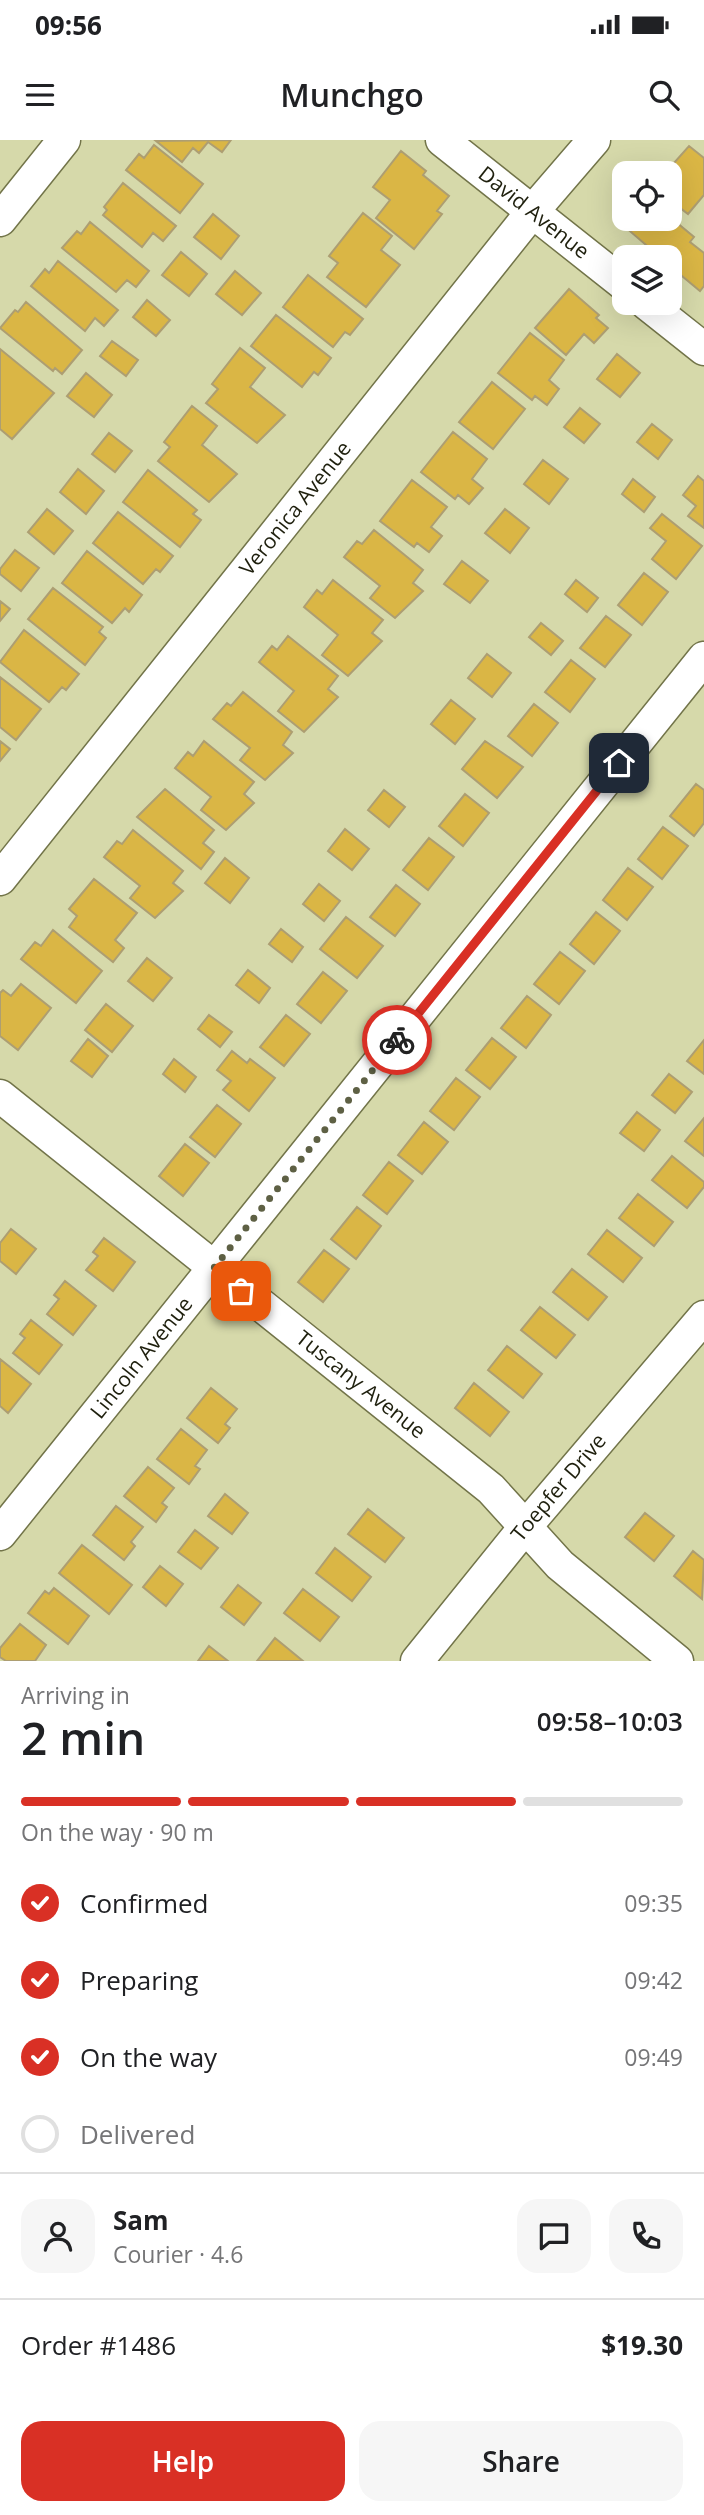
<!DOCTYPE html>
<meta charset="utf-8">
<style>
body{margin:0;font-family:"Open Sans",sans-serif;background:#f6f6f6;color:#202124;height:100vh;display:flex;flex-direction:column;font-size:26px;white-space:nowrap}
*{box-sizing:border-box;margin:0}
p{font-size:23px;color:#757577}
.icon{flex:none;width:38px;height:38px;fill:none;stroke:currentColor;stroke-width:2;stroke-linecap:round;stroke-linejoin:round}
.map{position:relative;height:1521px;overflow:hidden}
.panel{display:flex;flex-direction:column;background:#fff;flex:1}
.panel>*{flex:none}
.buttons{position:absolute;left:612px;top:21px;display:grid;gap:14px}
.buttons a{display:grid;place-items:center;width:70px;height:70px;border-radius:14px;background:#fff;box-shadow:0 7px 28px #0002;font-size:35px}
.pin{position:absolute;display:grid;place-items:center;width:60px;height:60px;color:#fff;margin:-30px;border-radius:14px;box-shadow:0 4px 10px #0006}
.courier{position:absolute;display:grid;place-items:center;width:70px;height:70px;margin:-35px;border:5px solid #d93025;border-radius:50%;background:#fff;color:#222;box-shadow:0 2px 9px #0007}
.summary em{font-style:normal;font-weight:600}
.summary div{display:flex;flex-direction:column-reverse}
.summary{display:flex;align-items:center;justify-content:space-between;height:119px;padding:0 21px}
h1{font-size:46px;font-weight:600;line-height:52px}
.bar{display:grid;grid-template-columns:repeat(4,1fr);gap:10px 7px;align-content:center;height:84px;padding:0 21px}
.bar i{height:9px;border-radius:5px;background:#e0e0e0}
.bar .active{background:#d93025}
.bar p{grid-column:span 4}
.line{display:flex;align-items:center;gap:18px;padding:0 21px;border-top:2px solid #e0e0e0}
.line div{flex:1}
.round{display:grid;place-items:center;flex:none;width:74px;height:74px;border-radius:21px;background:#f6f6f6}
ol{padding:0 21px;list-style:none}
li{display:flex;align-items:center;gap:21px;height:77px}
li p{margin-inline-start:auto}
li .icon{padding:7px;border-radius:50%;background:#d93025;color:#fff;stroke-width:4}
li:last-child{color:#757577}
li i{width:38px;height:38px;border:4px solid #e0e0e0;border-radius:50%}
.action{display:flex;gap:14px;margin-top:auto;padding:14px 21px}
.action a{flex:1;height:80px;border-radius:21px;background:#d93025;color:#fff;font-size:28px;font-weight:600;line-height:80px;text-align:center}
.action a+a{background:#f6f6f6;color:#202124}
.status{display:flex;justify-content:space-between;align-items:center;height:49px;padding:0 35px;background:#fff;direction:ltr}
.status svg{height:19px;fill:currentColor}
header{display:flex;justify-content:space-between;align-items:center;height:91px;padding:0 21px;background:#fff;font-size:32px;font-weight:600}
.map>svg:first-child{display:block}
.building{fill:#dab645;stroke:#ad9e72;stroke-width:2}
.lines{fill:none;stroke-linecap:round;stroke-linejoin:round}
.minor-casing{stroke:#727449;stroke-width:35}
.minor{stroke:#fff;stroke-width:32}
.done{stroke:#5e6044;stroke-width:7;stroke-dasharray:0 12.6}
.route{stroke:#d93025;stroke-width:9}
.labels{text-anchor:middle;stroke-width:5;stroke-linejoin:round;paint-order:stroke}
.street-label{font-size:21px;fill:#1e1f0d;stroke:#f6f8e0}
</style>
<div class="status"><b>09:56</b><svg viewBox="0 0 49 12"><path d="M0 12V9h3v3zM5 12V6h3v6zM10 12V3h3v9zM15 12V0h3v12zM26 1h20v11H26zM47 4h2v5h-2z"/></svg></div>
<header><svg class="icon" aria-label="menu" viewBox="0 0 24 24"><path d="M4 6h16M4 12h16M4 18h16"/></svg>Munchgo<svg class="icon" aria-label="search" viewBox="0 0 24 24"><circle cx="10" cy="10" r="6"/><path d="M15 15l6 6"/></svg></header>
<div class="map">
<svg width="704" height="1521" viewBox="0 0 704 1521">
<rect width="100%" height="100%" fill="#d6d9aa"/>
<path class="building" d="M231,0L222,12L208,2L199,13L193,8L182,22L156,1Z
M154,5L203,44L180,73L126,30L139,14L144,18Z
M689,6L704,18V55L688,74L670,60V33H665Z
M401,11L426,31L423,35L449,56L437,71L442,74L414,109L376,78L390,60L373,47Z
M123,43L176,86L163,101L153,93L142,107L103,75L107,70L104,67Z
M625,71V79L670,77L694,97L690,102L704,113V146L700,151L670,126V117H660L617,80Z
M363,73L392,96L381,110L400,125L366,167L327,137L338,123L329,116Z
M213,74L239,96L221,119L194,97Z
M90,82L149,131L136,147L127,140L116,152L62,108L77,91L81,94Z
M181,112L207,134L189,156L162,135Z
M58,121L118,170L104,186L95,178L85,191L31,146L45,129L49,133Z
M235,131L261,153L242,175L216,154Z
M308,135L363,179L350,195L345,192L333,207L283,167Z
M569,149L599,175L596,178L608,188L594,203L584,194L566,215L535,188Z
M147,160L170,180L156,196L133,177Z
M26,162L82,210L62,234L55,228L53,231L0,188L15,170L18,172Z
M276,175L331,218L318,235L314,232L302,247L251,206Z
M530,193L564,220L549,240L559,249L547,265L535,256L532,260L498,233Z
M112,201L138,220L126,236L100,216Z
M240,208L265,228L250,247L285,275L257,303L206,263L218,249L212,244Z
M0,209L54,253L12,299L0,289Z
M617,214L640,233L620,257L597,239Z
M86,233L112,255L94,277L67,256Z
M492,242L525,269L493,309L459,282Z
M192,266L217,286L202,305L237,334L209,362L158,321L170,307L164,302Z
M580,268L600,284L584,303L564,287Z
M652,284L672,300L658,319L637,302Z
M453,292L487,319L472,339L483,348L469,364L458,355L455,359L421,332Z
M109,293L132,311L115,332L92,314Z
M543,320L568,339L549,364L524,344Z
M78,329L104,351L86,374L60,352Z
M148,330L197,370L193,374L201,380L180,407L123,362Z
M698,336L704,341V388L688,376L696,366L683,355Z
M633,339L655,357L644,372L622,354Z
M412,340L447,367L431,387L442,396L429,412L417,403L414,407L380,381Z
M47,369L73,391L54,414L28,392Z
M505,369L529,388L510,413L485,393Z
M118,372L173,416L160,432L156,429L143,444L93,403Z
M662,374L702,406L676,439L652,419L666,401L650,388Z
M374,390L423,430L413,443L423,451L395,478L370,458L380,446L344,417L357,401L362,404Z
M15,410L39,428L21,451L0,434V429Z
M87,411L142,455L129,472L125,468L112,483L62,443Z
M462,421L488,441L470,463L444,444Z
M644,433L668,452L642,485L618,465Z
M333,440L383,480L372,493L382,501L348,536L322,515L338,495L304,467L317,450L322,454Z
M576,440L598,458L587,472L565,454Z
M53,448L103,487L99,492L106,498L85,525L28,479Z
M0,461L10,469L0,481Z
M606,476L631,495L605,527L580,508Z
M541,483L563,501L551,515L529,497Z
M24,490L79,534L66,550L62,547L49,562L0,522Z
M288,496L338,536L328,549L338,557L304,592L278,571L294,551L259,522L272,506L277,510Z
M487,514L511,533L492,557L468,538Z
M571,520L595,539L570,572L545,552Z
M0,537L41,569L16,600L0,587Z
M243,552L292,592L283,605L293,613L265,640L240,620L250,608L213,579L227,563L231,566Z
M451,560L475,579L455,604L431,584Z
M534,564L558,583L532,616L508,596Z
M0,601L10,609L0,621Z
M204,601L254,642L244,654L254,663L226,690L201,670L211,657L175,628L188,612L193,616Z
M485,601L523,627L497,658L462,629Z
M696,644L704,650V683L694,696L670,676Z
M165,649L214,690L203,703L214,712L201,729L137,677Z
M384,650L405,667L389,687L368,670Z
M465,654L489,673L463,706L439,686Z
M663,687L688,706L662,739L638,719Z
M345,689L369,709L352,730L328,711Z
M133,690L183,731L173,743L183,751L155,778L130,758L140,746L104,717L117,701L122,704Z
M429,698L454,717L428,750L403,730Z
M225,718L249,738L230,763L205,743Z
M628,728L653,747L627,780L603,760Z
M94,739L137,773L115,800L124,808L113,822L69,787L77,776L69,769Z
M319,744L340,761L324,781L303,764Z
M396,745L420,764L395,796L370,777Z
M596,772L620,791L594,824L570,804Z
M346,777L383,806L357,838L320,809Z
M281,789L303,807L292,822L269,804Z
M53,790L102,831L76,863L21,819L35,802L41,806Z
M560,812L585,831L559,864L534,844Z
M147,818L172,838L153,861L128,841Z
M248,830L270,848L259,863L236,845Z
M323,832L347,851L321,883L297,864Z
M21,844L51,868L18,910L0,896V853L3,850L11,856Z
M527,856L551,875L526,908L501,888Z
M106,864L133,886L112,912L85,890Z
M209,875L232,892L220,907L198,889Z
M286,875L310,894L284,926L260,907Z
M492,898L516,917L490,949L466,930Z
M88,899L108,916L92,937L71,921Z
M704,900V934L687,921Z
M232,911L247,923L250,919L275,938L249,971L223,950L231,941L217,930Z
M174,919L196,937L185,952L163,934Z
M669,934L692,952L675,973L652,955Z
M456,938L480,957L454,990L430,971Z
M217,965L241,984L215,1017L190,997Z
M637,972L660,990L644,1011L620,993Z
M704,978V1016L685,1001Z
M424,982L448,1002L422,1034L398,1015Z
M185,1004L209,1023L183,1056L159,1036Z
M672,1016L704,1042V1047L687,1068L652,1040Z
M389,1022L413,1041L387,1074L363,1055Z
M638,1054L673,1082L654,1106L619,1078Z
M357,1067L381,1086L356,1119L331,1099Z
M11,1089L36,1109L16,1134L0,1121V1103Z
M607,1090L642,1118L623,1142L588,1114Z
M104,1098L135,1122L113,1151L86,1130L98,1116L93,1112Z
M324,1110L349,1129L323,1162L298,1142Z
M572,1129L607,1157L588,1180L553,1152Z
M65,1141L96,1166L73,1195L47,1174L59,1159L54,1155Z
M540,1167L575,1195L556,1218L521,1190Z
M31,1180L62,1205L39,1234L13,1213L25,1198L20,1194Z
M507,1206L542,1234L523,1258L488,1230Z
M0,1219L31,1244L8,1273L0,1266Z
M474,1243L509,1272L490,1296L455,1268Z
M211,1248L237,1269L225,1284L230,1288L218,1303L187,1278Z
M181,1289L207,1310L195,1326L200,1329L189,1344L157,1319Z
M148,1327L174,1348L162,1363L167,1367L156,1382L124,1356Z
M225,1354L248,1373L232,1394L208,1376Z
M116,1366L143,1387L131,1402L135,1406L124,1420L93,1395Z
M368,1369L404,1398L385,1422L348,1394Z
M645,1373L674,1396L654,1421L625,1397Z
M195,1390L218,1408L201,1429L178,1412Z
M82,1405L132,1445L109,1474L59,1433Z
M335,1408L371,1437L352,1461L316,1433Z
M693,1411L704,1420L702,1459L674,1436Z
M160,1426L183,1444L166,1466L143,1447Z
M238,1445L261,1463L244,1485L221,1467Z
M54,1448L89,1476L68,1504L28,1473L45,1451L49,1454Z
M303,1449L339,1477L320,1501L284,1473Z
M20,1484L46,1505L35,1521H6L0,1517V1508Z
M275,1498L303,1521H257Z
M209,1506L228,1521H198Z"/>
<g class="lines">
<defs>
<g id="minor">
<path id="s1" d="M442,0L625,145"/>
<path d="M0,80L64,0"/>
<path d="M646,163L704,209"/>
<path id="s2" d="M0,739L532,72L594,0"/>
<path id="s3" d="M0,956L491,1349L560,1425L677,1521"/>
<path id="s4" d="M0,1394L704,518"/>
<path id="s5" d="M417,1521L526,1386L704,1177"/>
</g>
</defs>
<use href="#minor" class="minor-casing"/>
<use href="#minor" class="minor"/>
</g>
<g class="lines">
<path class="done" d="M241,1151L213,1129L397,900"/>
<path class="route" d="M397,900L619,623"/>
</g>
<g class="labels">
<g class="street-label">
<text dy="7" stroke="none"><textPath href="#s1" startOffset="117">David Avenue</textPath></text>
<text dy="7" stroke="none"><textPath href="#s2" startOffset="474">Veronica Avenue</textPath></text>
<text dy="7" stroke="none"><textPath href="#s4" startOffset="226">Lincoln Avenue</textPath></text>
<text dy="7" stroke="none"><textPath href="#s3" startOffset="462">Tuscany Avenue</textPath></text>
<text dy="7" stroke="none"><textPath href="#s5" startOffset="224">Toepfer Drive</textPath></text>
</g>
</g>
</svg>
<div class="buttons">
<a><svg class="icon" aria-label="locate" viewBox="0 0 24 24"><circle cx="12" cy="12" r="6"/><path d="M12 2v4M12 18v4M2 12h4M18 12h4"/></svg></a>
<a><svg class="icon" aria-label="layers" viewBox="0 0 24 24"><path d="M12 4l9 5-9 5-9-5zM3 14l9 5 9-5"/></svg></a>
</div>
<div class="pin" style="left:241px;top:1151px;background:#ea580c"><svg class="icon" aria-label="bag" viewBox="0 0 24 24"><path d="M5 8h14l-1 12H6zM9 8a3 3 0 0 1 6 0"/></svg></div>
<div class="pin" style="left:619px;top:623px;background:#1f2937"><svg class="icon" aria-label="home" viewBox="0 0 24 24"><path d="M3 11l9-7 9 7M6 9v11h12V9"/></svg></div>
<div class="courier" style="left:397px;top:900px"><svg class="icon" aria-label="bike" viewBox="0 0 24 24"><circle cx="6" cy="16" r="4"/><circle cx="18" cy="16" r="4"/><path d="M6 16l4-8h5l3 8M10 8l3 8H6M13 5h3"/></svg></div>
</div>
<section class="panel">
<div class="summary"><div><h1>2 min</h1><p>Arriving in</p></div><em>09:58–10:03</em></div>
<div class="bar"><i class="active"></i><i class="active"></i><i class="active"></i><i></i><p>On the way · 90 m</p></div>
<ol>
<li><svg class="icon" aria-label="check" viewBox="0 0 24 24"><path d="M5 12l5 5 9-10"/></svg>Confirmed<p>09:35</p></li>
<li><svg class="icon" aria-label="check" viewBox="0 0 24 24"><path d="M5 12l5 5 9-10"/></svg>Preparing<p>09:42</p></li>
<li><svg class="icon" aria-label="check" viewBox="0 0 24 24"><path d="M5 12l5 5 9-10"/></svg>On the way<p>09:49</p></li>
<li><i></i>Delivered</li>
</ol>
<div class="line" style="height:126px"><a class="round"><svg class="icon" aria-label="person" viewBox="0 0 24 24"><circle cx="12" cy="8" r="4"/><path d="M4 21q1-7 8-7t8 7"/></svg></a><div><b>Sam</b><p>Courier · 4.6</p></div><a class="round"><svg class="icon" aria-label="chat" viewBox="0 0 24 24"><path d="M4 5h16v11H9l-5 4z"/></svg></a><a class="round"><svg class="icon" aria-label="phone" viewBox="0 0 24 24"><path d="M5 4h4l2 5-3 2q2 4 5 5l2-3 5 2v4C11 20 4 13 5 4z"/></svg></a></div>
<div class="line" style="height:91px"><div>Order #1486</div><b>$19.30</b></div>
<div class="action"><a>Help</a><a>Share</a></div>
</section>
